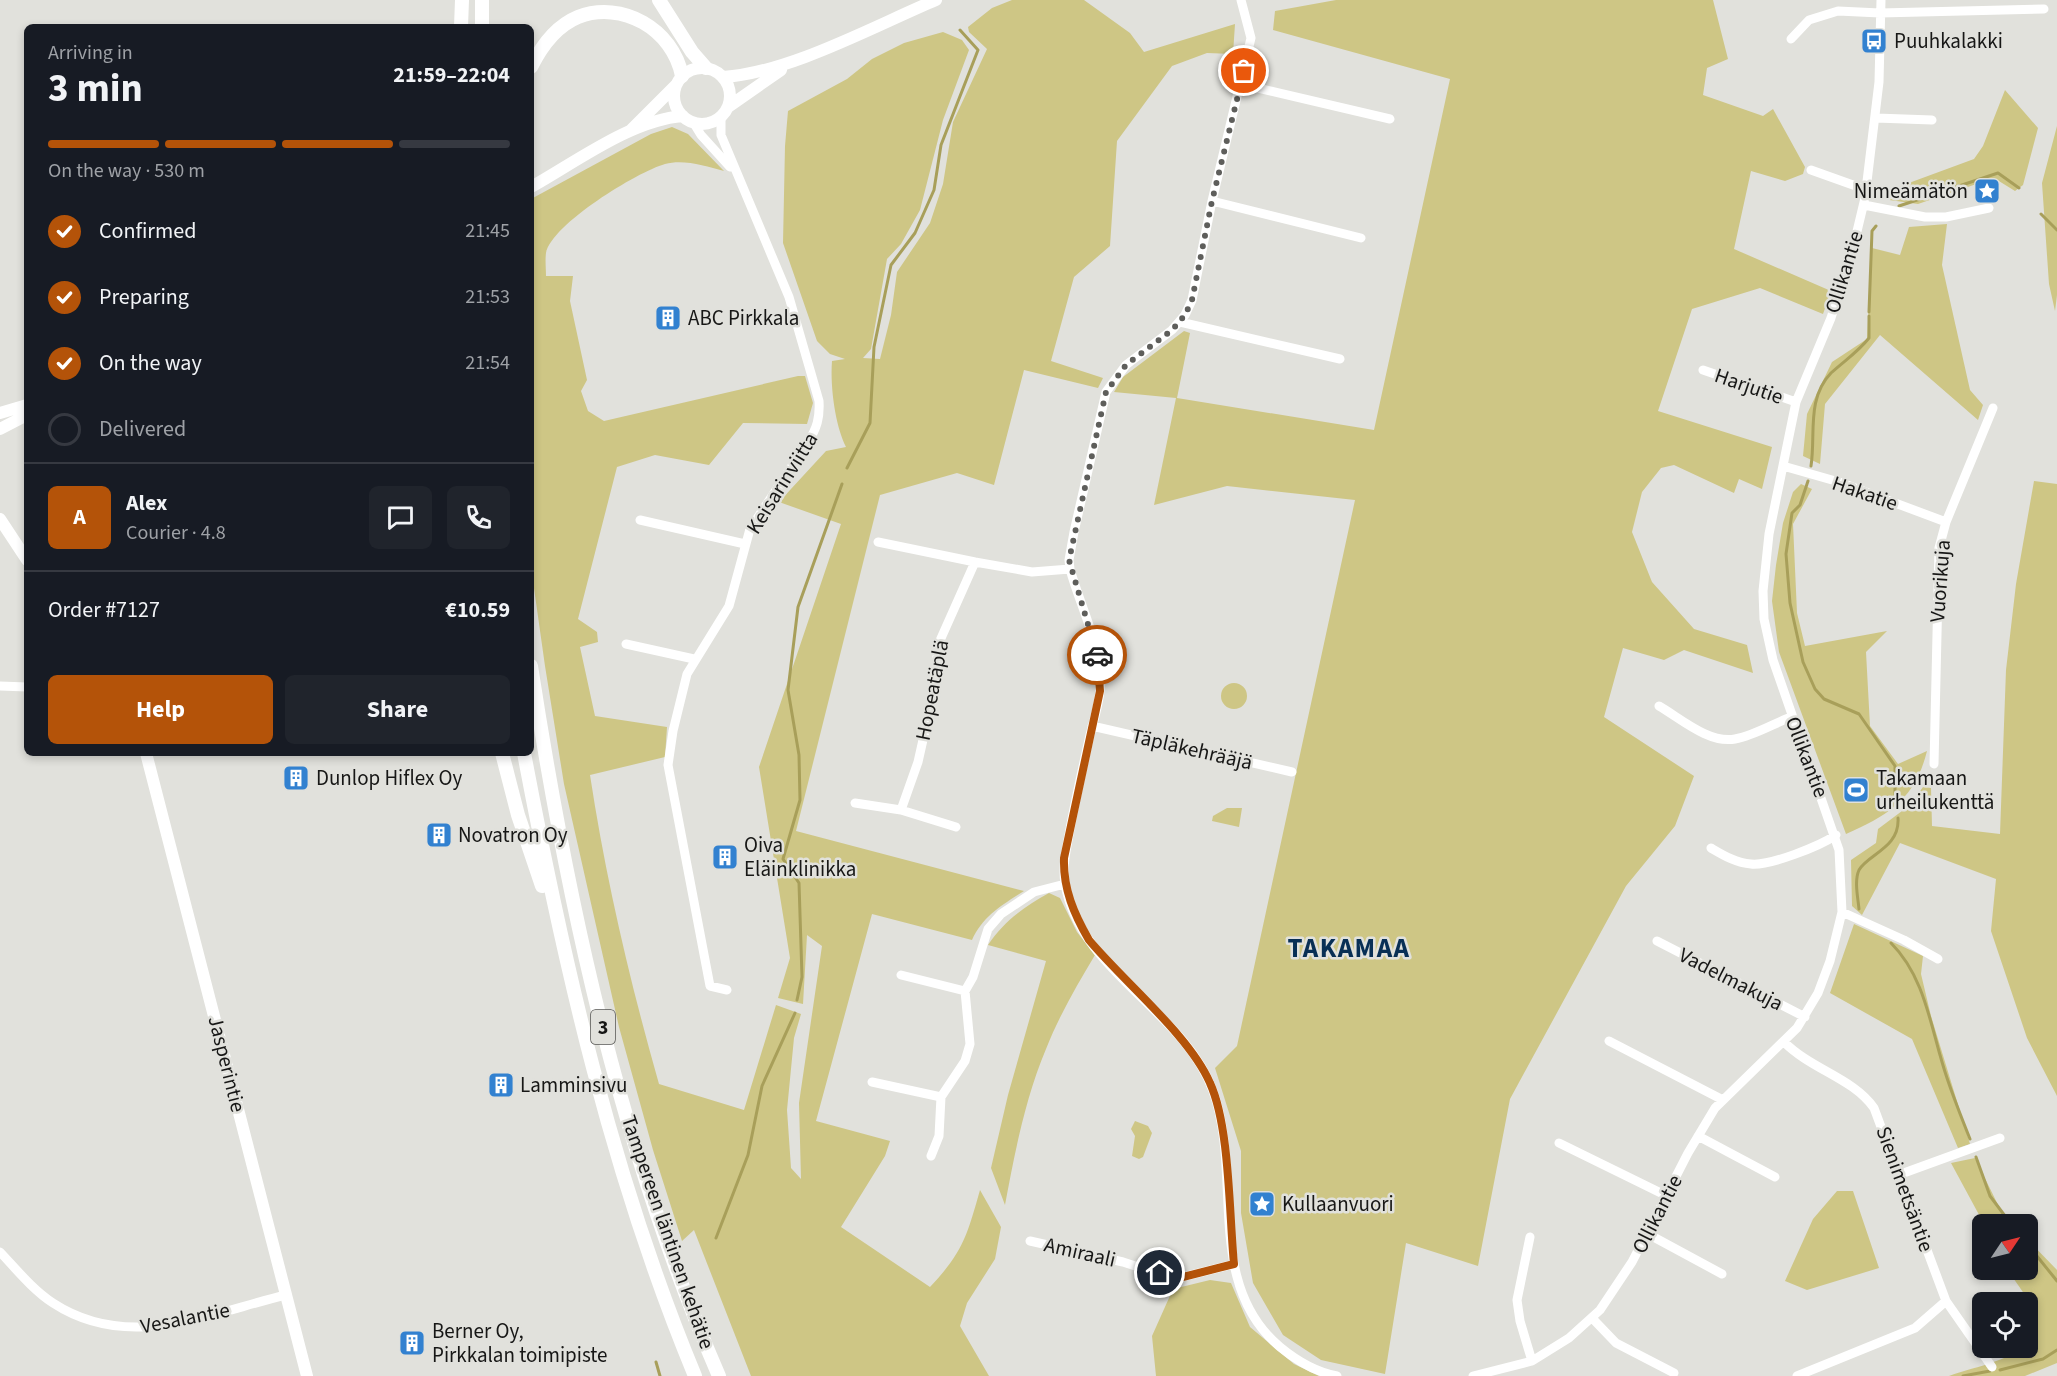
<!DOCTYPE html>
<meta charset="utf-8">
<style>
body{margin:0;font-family:"Source Sans 3",sans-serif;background:#20242c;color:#f1f3f6;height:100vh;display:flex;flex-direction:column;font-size:22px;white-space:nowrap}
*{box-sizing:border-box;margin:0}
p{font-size:20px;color:#9ea1a6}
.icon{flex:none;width:33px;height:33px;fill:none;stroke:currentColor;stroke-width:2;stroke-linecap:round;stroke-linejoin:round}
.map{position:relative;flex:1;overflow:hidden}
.side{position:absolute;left:24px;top:24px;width:510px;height:732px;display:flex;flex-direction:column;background:#171b24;border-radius:9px;box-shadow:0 3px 9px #0003}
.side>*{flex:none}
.needle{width:39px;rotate:55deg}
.fabs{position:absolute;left:1972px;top:1214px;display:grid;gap:12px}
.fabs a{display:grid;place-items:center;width:66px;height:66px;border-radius:9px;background:#171b24;box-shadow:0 3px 9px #0003;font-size:30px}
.pin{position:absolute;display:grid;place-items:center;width:51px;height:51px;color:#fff;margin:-26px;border:3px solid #fff;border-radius:50%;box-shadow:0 2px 6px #0007}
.courier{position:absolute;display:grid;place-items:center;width:60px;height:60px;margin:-30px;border:4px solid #b45309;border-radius:50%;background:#fff;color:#222;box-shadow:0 2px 8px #0007}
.headline em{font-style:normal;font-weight:700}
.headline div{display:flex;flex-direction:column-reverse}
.headline{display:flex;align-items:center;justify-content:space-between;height:102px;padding:0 24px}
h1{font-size:39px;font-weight:700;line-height:45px}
.bar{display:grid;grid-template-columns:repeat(4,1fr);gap:9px 6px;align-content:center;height:72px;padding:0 24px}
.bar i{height:8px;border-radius:4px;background:#363941}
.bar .selected{background:#b45309}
.bar p{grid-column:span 4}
.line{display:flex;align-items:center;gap:15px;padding:0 24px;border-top:2px solid #363941}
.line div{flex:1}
.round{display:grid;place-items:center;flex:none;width:63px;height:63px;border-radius:9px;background:#20242c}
ol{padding:0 24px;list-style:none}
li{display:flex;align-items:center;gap:18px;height:66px}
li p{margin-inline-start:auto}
li .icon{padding:6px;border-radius:50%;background:#b45309;color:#fff;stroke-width:4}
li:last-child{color:#9ea1a6}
li i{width:33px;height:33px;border:3px solid #363941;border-radius:50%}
.cta{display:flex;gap:12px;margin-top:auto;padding:12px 24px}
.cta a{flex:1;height:69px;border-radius:9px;background:#b45309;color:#fff;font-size:24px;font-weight:700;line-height:69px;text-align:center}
.cta a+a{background:#20242c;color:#f1f3f6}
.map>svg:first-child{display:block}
.green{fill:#cec685}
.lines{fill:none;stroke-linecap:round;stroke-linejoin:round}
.stream{stroke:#a89f5a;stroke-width:3}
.minor{stroke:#fff;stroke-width:9}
.major{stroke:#fff;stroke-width:12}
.highway{stroke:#fff;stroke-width:14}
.done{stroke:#5e5e5b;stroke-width:6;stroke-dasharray:0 10.8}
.route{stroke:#b45309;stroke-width:8}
.labels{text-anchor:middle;stroke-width:5;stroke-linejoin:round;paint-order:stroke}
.shield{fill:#e1e1dc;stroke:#545451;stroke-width:1.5}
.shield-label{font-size:20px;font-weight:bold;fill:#171716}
.poi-label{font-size:21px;fill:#171716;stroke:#e1e1dc;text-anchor:start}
.street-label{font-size:21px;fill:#171716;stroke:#e1e1dc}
.district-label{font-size:27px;font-weight:bold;letter-spacing:1.5px;fill:#082f55;stroke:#e1e1dc}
</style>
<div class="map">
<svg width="2057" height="1376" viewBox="0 0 2057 1376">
<rect width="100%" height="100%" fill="#e1e1dc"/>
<path class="green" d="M1012,0H1084L1130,33L1144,52L1235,24L1233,54L1207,53L1172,66L1117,141L1110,246L1074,277L1051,361L1103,378L1098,388L1024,370L994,485L957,473L880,495L796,831L1024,891C1002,905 983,916 972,940L872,914L816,1121L890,1141L885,1156L841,1227L930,1287C963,1252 967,1236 980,1190L1001,1227L995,1259L967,1303L960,1326L989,1376H751L694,1230L682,1241L653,1150L619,1027L564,784L545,666L531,567V199L651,134L672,127L688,134L724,171C705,166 684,159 665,164C637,172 552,224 546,253C545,260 546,269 546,276H573L570,301L587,380L581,391L588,411L604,421L798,376H805L813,403L807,424L743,423L709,465L655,455L617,467L578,619L597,632L598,642L580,647L595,716L667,727L665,757L590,775C606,880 630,982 659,1084L744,1110L776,1005L801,1014L794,1038L787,1110L791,1168L801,1179L799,1103L822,946L807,935L803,1004L778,998L790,958L759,767L841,524L779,502L826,451L846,447C835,425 830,386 832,361L845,359L830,354L817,341L783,243L785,146L788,111L847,79L872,59L904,43L943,32L962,40L969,50L943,120L920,210L901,244L887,259L871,349L863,358L880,359L891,315L897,272L930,223L943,184L953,122L987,49L969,32L968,27L992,8Z
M1336,0H1713L1728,59L1707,68L1703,95L1763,116L1773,109L1805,167L1803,174L1785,181L1751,171L1734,249L1831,291L1823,314L1760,288L1692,309L1658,411L1772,447L1762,489L1739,479L1734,493L1674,465L1661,468L1642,492L1632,532L1652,582L1694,629L1747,645L1753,673L1684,650L1664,660L1623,648L1604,717L1694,776L1675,826L1626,886L1510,1099L1478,1266L1406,1243L1385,1374L1321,1360L1283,1335L1253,1283L1241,1213V1151L1215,1068L1237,1046L1355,500L1227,486L1154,505L1176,398L1114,392L1123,377L1184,331L1190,333L1177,398L1374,430L1450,79L1273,30L1275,11Z
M2005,90L2038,128L2023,185L2015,191L1994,178L1918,204L1882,199L1879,194L1974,159L1983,146Z
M2057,126V295L2055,311L2049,284L2042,183Z
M1947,224L1942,265L1970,390L1983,405L1978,420L1880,335L1825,404L1820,464L1803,456L1807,414L1832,362L1867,339L1872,248L1900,255L1909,227Z
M2034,481L2057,484V1096L2027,1038L1991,931L1996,879L1900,843L1862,915L1852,906L1851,860L1876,843L1878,829L1910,805L1923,787L1931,788L1932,826L2000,834L2006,670L2016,584Z
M1801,484L1812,489L1793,524L1797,613L1805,646L1887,631L1866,652L1870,726L1898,764L1927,751C1915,799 1889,815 1846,834L1779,652L1772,601L1776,565L1783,523L1793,492Z
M1221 696a13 13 0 1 1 26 0a13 13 0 1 1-26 0Z
M1227,808H1242L1239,827L1212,821L1213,816Z
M1049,893L1060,898L1077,932L1095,955C1077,985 1059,1016 1046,1049C1025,1099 1015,1152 1005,1205L991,1168L1008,1095L1046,961L988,945C1004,921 1024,907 1049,893Z
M1854,924L1923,956L1921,974L1931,1016L1970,1144L1958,1148L1912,1039L1830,993Z
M1135,1121L1148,1126L1152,1133L1143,1157L1139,1159L1132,1156L1135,1136L1131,1129Z
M1975,1158L2001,1211L2013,1224H1984L1951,1163Z
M1837,1191H1853L1879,1268L1807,1290L1785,1281L1813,1219Z
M2028,1240L2057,1270V1363L2025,1376H1949C1980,1365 2019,1360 2038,1333L2027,1298L2007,1269H2028Z
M1210,1280L1231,1283L1250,1327L1294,1364L1319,1376H1156L1152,1336L1173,1289Z"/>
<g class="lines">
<path class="stream" d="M1899,206L1998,173L2019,188
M2041,214L2057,230
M1869,312L1872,231L1876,226
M1811,466C1816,435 1806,399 1831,373C1844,361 1858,352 1869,338V316
M847,468L870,423L874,347L891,265L915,233L934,190L941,145L978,50L960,30
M1808,481L1800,505L1792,513L1786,554L1790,603L1803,662L1815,689L1824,699L1859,714L1895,766V805
M1859,909C1858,898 1854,881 1859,870C1868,854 1900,848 1898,818
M1891,943C1927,979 1931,1032 1947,1078C1954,1099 1962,1119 1970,1139
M797,1000L802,977L799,883L783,859L800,800L799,755L788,690L798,607L842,484
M1976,1157L1990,1196L2011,1224
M716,1238L748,1155L762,1086L795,1013
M2028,1245L2057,1281
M656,1362L660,1376
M2000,1370L2043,1359L2057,1350
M1963,1376L1990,1371"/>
<path class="minor" d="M1241,0L1251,38L1212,201L1192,300L1185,315L1172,330L1126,365L1106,392L1074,532L1069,560L1070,569C1081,609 1103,648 1100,690C1099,704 1094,720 1090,735C1083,766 1076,797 1070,829C1067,847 1062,865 1065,884C1080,972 1184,1010 1213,1091C1243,1173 1204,1284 1280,1347C1297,1361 1315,1372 1337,1376
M1791,39L1809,20L1838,11L1880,13L2044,9
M1241,84L1390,119
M721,116V135L789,297L819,401C820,418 817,428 808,442L750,529L729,606L687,674L673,731L668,765L710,986L727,990
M1876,118L1932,120
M693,122L701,135L730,167
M1811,170L1867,190
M1212,201L1361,238
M1864,205L1925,217H1946L1989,208
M1180,322L1340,359
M1703,370L1796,402
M1783,466L1839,482L1946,522
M640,520L745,544
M878,542L975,562
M626,644L694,659
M0,686L27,687
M1659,706C1680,718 1709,744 1735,739C1753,736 1773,724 1791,717
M1092,726L1292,772
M1934,764L1939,548L1946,522L1993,408
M855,803L901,810L956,827
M901,810L918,762L934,691L938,645L975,562L1032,572L1070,569
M1711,848C1723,855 1736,863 1751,864C1770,866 1820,846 1836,835
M1842,912L1904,940L1938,959
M1657,941L1805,1017
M901,975L965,991
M1609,1041L1723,1100
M1784,1042C1812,1070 1853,1078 1874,1108L1946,1301L1992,1367
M872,1082L941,1097
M1698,1136L1775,1177
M1559,1143L1667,1196
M931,1156L939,1136L941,1097L965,1061L970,1044L965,991L973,977L988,929L1001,914L1034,892L1065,884
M1901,1174L2000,1138
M1648,1234L1722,1274
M1530,1237L1517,1300L1520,1321L1532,1361
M1030,1241L1123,1262L1175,1279L1234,1264
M0,1252C16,1269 33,1290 53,1303C128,1352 207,1314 286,1295
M1592,1318L1616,1343L1674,1373
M1473,1376L1532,1361L1569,1338L1600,1310L1632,1262L1688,1153L1715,1108L1797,1028L1818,993L1830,961L1842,912L1839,850L1773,660L1764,619L1763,591L1769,534L1796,402L1831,318L1853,248L1865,198L1879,82L1881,0
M1797,1376L1915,1328L1946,1301"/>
<path class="major" d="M674 96a28 28 0 1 1 56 0a28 28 0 1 1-56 0Z
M723,77C789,73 874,26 936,0
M728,107L781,70
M631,130L676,85
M531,187C576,162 631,120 683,116
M0,413L27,405
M0,429L27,415
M0,519L27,560
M146,753L307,1376"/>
<path class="highway" d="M659,0L692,52L706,68
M461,27L462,0
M482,27V0
M531,67C541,47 556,26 578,17C622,0 673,29 682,76
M531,666C568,907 621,1151 719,1376
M502,753L518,815L542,886
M524,753C564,965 612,1176 695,1376"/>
</g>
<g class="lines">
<path class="done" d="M1097,655L1069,560L1106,392L1126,365L1172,330L1185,315L1192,300L1212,201L1244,71"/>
<path class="route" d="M1097,655L1100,691L1064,858C1063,889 1074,914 1089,940C1124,982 1190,1036 1210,1083C1230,1127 1229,1214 1234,1264L1175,1279L1160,1273"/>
</g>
<defs>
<symbol id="bus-square" viewBox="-11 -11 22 22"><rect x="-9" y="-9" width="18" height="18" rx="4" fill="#3281d0" stroke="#e1e1dc"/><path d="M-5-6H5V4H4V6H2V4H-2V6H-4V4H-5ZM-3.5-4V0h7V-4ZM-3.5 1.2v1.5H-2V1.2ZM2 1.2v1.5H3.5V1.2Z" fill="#fff"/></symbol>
<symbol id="sight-square" viewBox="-11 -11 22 22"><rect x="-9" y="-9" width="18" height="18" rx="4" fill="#3281d0" stroke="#e1e1dc"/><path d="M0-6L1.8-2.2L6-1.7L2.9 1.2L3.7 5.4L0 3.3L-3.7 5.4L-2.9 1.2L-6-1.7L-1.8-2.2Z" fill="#fff"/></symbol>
<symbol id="building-square" viewBox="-11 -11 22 22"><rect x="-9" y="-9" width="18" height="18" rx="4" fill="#3281d0" stroke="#e1e1dc"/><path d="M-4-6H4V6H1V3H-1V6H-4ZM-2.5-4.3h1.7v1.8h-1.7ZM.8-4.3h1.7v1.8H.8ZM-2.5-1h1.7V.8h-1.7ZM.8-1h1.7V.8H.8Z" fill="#fff"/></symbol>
<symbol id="stadium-square" viewBox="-11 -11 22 22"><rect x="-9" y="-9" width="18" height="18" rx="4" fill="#3281d0" stroke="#e1e1dc"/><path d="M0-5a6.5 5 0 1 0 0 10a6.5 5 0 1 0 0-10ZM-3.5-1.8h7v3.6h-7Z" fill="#fff"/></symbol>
</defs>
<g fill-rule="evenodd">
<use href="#bus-square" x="1859" y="26" width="30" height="30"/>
<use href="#sight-square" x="1972" y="176" width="30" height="30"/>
<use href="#building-square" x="653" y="303" width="30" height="30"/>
<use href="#building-square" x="281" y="763" width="30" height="30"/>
<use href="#stadium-square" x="1841" y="775" width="30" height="30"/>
<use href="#building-square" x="424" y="820" width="30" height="30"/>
<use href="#building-square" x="710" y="842" width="30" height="30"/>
<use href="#building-square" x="486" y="1070" width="30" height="30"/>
<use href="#sight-square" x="1247" y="1189" width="30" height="30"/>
<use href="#building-square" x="397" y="1328" width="30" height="30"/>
</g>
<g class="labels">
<rect class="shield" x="591" y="1010" width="24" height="34" rx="4.5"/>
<g class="shield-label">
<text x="603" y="1034">3</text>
</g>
<g class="poi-label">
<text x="1894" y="48">Puuhkalakki</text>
<text x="1968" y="198" text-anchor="end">Nimeämätön</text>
<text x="688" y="325">ABC Pirkkala</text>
<text x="316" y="785">Dunlop Hiflex Oy</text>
<text x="1876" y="785">Takamaan<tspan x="1876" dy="24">urheilukenttä</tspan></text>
<text x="458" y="842">Novatron Oy</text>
<text x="744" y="852">Oiva<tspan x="744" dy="24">Eläinklinikka</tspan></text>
<text x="520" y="1092">Lamminsivu</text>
<text x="1282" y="1211">Kullaanvuori</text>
<text x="432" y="1338">Berner Oy,<tspan x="432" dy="24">Pirkkalan toimipiste</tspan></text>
</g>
<g class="street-label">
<text transform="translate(1844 272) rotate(-73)" y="7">Ollikantie</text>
<text transform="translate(1749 386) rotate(19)" y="7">Harjutie</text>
<text transform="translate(782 483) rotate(-58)" y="7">Keisarinviitta</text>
<text transform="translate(1865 493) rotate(19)" y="7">Hakatie</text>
<text transform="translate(1940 581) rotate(-86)" y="7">Vuorikuja</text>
<text transform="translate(932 690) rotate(-79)" y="7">Hopeatäplä</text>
<text transform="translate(1192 749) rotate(13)" y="7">Täpläkehrääjä</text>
<text transform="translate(1807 757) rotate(69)" y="7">Ollikantie</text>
<text transform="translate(1731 979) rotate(27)" y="7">Vadelmakuja</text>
<text transform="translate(227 1064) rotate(76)" y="7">Jasperintie</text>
<text transform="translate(1905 1189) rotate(70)" y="7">Sienimetsäntie</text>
<text transform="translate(1657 1214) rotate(-63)" y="7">Ollikantie</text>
<text transform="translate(668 1232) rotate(71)" y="7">Tampereen läntinen kehätie</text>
<text transform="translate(1080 1252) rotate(13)" y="7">Amiraali</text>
<text transform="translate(185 1318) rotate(-11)" y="7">Vesalantie</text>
</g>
<g class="district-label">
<text x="1349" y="957">TAKAMAA</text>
</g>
</g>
</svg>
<div class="fabs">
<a><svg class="needle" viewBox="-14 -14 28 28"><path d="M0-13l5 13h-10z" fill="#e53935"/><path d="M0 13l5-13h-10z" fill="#9ea1a6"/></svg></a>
<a><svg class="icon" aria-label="locate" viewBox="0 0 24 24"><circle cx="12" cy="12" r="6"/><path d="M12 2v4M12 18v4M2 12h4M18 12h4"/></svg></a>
</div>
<div class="pin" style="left:1244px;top:71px;background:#ea580c"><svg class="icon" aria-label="bag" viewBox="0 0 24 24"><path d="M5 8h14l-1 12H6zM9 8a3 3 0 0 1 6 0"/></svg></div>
<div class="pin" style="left:1160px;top:1273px;background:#1f2937"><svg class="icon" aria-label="home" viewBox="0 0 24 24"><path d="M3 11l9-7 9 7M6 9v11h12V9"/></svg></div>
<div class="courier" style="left:1097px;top:655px"><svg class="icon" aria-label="car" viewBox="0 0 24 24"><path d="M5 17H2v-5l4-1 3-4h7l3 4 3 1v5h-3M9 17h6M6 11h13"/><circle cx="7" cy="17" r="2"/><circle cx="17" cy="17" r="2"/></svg></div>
<section class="side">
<div class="headline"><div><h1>3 min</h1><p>Arriving in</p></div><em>21:59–22:04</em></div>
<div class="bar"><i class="selected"></i><i class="selected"></i><i class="selected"></i><i></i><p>On the way · 530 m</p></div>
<ol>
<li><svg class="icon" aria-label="check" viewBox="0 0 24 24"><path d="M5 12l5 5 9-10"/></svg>Confirmed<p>21:45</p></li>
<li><svg class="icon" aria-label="check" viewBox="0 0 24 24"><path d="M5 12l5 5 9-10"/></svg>Preparing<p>21:53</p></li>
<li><svg class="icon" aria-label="check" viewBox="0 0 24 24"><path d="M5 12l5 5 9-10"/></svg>On the way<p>21:54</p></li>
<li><i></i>Delivered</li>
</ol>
<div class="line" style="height:108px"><b class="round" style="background:#b45309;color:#fff">A</b><div><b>Alex</b><p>Courier · 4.8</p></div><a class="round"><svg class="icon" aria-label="chat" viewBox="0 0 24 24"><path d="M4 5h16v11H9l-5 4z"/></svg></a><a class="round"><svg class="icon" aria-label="phone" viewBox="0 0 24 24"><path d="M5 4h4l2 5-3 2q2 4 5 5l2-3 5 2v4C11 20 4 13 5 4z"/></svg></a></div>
<div class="line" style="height:78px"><div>Order #7127</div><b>€10.59</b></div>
<div class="cta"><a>Help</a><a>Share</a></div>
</section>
</div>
